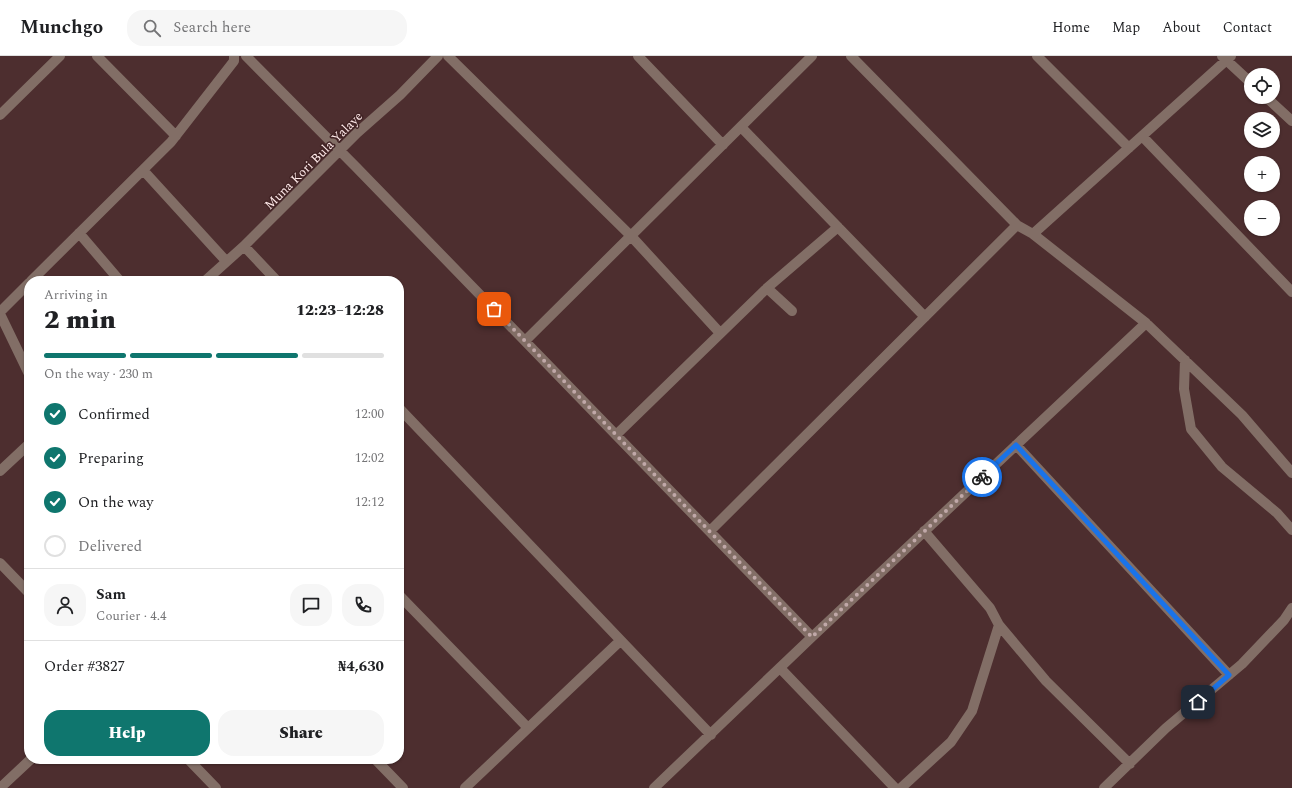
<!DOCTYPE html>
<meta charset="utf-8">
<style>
body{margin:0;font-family:Spectral,serif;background:#f6f6f6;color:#202124;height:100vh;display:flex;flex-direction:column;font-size:15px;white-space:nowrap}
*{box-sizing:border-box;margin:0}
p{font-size:13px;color:#757577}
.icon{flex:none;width:22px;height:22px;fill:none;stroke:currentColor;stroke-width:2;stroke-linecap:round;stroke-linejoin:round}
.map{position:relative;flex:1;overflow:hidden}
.panel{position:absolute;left:24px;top:220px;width:380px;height:488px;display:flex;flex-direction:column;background:#fff;border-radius:16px;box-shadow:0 1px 3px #0004}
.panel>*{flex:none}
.tools{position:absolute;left:1244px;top:12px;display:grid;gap:8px}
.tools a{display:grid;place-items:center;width:36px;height:36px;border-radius:50%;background:#fff;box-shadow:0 1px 3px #0004;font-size:20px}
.pin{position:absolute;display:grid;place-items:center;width:34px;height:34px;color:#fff;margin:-17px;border-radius:8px;box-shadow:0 2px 6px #0006}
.courier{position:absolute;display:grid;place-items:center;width:40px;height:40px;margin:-20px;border:3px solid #1a73e8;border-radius:50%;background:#fff;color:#222;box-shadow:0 1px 5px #0007}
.headline em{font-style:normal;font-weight:800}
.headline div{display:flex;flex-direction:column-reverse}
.headline{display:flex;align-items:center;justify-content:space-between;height:68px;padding:0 20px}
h1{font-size:26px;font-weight:800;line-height:30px}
.bar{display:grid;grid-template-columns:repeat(4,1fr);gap:6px 4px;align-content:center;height:48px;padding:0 20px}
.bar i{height:5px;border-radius:3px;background:#e0e0e0}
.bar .active{background:#0f766e}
.bar p{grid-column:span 4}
.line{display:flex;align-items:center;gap:10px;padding:0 20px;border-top:1px solid #e0e0e0}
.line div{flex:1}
.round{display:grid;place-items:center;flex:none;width:42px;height:42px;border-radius:16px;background:#f6f6f6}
ol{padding:0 20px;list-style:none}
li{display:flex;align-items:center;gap:12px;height:44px}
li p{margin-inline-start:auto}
li .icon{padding:4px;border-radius:50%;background:#0f766e;color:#fff;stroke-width:4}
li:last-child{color:#757577}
li i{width:22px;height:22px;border:2px solid #e0e0e0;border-radius:50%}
.button{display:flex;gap:8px;margin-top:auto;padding:8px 20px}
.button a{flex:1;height:46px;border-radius:16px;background:#0f766e;color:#fff;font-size:16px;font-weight:800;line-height:46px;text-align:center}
.button a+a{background:#f6f6f6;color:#202124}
header{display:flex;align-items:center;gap:24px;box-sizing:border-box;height:56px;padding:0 20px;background:#fff;border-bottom:1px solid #e0e0e0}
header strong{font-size:19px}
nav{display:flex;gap:22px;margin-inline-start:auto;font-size:14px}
.search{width:280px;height:36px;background:#f6f6f6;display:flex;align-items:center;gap:10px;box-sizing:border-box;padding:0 14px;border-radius:16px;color:#757577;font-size:15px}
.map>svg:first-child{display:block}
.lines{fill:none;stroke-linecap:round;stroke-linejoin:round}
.street{stroke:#826e66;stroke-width:10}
.done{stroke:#c0a8a8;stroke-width:4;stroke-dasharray:0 7.2}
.route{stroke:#1a73e8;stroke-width:5}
.labels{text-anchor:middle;stroke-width:3;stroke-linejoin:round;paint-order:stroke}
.street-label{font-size:13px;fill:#fee9e9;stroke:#422425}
</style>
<header>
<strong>Munchgo</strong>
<div class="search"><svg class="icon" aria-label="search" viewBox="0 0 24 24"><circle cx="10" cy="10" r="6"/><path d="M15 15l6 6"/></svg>Search here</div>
<nav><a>Home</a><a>Map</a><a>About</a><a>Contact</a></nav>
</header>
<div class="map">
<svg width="1292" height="732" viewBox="0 0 1292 732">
<rect width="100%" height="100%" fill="#4d2e2f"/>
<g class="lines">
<path class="street" d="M97,0L176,80
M246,0L356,111L812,581
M448,0L631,180L720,277
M638,0L723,89
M851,0L1017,169L1033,178L1146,267L1242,359L1292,417
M1037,0L1129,92
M1222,0L1251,27
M1266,41L1292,65
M0,59L60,0
M741,71L925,261
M1142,80L1292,236
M143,114L226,205
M79,177L120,225
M1033,178L1231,0
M244,190L277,225
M31,225L171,86L234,5V0
M205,225L244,190L357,77L400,39L438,0
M767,232L792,255
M0,256L29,227
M0,258L29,318
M525,285L812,0
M1185,304L1184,333L1191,373L1222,411L1277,457L1292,474
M399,352L711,679
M616,379L767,232L838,171
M1016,389L1229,619
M0,415L29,388
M710,475L1017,169
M924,475L990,552L999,569L1046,625L1130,708
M0,507L29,537
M399,539L528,672
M780,612L895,732
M188,703L216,732
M375,703L403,732
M0,732L31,703
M465,732L620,585
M654,732L812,581L1146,267
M901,732L951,686L972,655L999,569
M1104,732L1166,672L1242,608L1284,564L1292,552"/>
</g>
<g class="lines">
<path class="done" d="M494,253L812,581L982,421"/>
<path class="route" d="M982,421L1016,389L1229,619L1198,646"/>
</g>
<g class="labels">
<g class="street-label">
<text transform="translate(313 104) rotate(-45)" y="5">Muna Kori Bula Yalaye</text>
</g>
</g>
</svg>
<div class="tools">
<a><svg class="icon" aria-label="locate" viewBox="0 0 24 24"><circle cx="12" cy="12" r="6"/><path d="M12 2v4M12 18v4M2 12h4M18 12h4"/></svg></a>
<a><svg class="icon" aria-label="layers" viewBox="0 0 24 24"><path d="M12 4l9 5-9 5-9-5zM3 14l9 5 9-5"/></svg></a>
<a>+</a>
<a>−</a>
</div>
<div class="pin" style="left:494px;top:253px;background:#ea580c"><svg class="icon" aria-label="bag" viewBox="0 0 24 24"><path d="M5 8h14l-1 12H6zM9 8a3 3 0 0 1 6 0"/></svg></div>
<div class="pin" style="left:1198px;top:646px;background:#1f2937"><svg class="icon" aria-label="home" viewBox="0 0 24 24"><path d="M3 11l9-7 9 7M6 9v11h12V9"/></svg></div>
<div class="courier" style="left:982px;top:421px"><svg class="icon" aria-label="bike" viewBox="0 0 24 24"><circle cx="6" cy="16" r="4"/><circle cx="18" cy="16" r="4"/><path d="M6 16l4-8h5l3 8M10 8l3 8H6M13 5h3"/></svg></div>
<section class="panel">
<div class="headline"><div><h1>2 min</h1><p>Arriving in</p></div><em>12:23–12:28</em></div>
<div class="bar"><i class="active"></i><i class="active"></i><i class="active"></i><i></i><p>On the way · 230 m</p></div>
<ol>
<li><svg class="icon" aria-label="check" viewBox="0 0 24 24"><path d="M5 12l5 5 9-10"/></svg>Confirmed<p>12:00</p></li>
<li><svg class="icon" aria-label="check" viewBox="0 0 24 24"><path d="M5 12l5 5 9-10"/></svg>Preparing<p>12:02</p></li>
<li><svg class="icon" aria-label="check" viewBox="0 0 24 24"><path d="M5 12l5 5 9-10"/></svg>On the way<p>12:12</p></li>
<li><i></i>Delivered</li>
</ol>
<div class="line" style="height:72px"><a class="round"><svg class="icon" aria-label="person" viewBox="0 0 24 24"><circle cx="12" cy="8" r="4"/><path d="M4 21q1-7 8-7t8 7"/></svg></a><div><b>Sam</b><p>Courier · 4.4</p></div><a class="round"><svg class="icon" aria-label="chat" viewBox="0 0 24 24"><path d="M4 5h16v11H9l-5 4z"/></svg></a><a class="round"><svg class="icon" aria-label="phone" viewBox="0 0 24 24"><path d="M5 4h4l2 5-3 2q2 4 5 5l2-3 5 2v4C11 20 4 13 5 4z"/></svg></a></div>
<div class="line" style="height:52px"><div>Order #3827</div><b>₦4,630</b></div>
<div class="button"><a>Help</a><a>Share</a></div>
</section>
</div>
